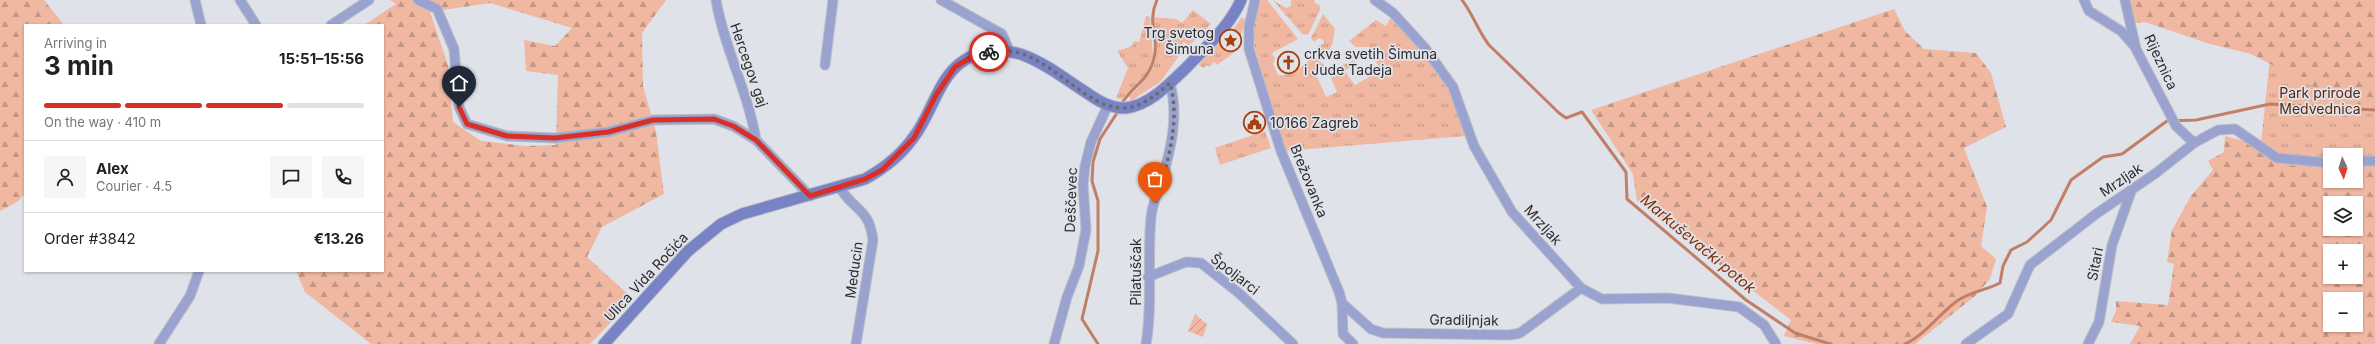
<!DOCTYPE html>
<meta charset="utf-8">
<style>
body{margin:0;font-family:Inter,sans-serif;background:#f6f6f6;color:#222;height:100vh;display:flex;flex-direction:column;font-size:15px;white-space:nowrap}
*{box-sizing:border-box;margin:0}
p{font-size:13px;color:#767676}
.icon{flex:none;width:22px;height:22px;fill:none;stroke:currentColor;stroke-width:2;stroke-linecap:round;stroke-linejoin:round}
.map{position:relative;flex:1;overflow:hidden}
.drawer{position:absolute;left:24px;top:24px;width:360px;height:248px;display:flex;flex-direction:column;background:#fff;border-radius:0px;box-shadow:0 1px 3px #0004}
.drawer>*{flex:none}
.needle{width:26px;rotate:176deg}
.tools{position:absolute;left:2323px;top:148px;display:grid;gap:8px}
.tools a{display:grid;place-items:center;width:40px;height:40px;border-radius:0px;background:#fff;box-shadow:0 1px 3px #0004;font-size:20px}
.pin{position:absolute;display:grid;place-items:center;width:34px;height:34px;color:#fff;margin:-41px -17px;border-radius:50% 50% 50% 0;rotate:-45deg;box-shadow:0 0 4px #0007}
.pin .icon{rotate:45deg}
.courier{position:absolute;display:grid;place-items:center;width:40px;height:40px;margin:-20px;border:3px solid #d93025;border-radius:50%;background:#fff;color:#222;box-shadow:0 1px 5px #0007}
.overview em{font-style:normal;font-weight:700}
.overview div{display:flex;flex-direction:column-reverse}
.overview{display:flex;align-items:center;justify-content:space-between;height:68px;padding:0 20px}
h1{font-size:26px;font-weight:700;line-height:30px}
.bar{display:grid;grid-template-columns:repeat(4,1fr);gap:6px 4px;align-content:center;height:48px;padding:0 20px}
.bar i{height:5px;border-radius:3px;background:#e0e0e0}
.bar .selected{background:#d93025}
.bar p{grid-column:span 4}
.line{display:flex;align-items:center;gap:10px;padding:0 20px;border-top:1px solid #e0e0e0}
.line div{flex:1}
.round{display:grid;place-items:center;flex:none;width:42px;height:42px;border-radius:0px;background:#f6f6f6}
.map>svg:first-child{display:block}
.grass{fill:url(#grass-tufts);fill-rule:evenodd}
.forest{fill:url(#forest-firs);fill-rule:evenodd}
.garden{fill:url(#garden-furrows)}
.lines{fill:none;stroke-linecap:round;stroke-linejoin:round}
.stream{stroke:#c17f65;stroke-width:3}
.minor-casing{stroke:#bcbec5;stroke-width:11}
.secondary-casing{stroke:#bcbec5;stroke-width:13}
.minor{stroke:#9aa2d0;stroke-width:9}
.secondary{stroke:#7882c5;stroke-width:11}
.done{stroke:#6b6c70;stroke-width:4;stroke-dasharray:0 7.2}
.route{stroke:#d93025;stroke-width:5}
.labels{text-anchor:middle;stroke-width:3.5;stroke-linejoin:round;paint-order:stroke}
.poi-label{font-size:14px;fill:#2c2c2f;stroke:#e0e2ea;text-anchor:start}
.street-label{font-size:14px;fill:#2c2c2f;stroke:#e0e2ea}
.park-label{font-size:14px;fill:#612407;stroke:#e0e2ea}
.water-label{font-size:15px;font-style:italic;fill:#803009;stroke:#e0e2ea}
</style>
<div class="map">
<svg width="2375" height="344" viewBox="0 0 2375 344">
<defs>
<pattern id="grass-tufts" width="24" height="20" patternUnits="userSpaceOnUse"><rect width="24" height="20" fill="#f0b7a1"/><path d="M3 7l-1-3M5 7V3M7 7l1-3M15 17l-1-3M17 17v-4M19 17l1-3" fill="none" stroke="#c39584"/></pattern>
<pattern id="forest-firs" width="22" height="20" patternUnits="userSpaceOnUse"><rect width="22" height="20" fill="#f0b7a1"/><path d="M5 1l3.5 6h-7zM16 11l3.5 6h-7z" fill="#c39584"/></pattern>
<pattern id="garden-furrows" width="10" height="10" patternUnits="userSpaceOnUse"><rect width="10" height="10" fill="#f0b7a1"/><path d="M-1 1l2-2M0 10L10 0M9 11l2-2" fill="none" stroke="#c39584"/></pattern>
</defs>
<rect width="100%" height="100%" fill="#e0e2ea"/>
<path class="grass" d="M1260,0H1267L1298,39L1272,53L1275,59L1273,64L1278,75C1288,77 1304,67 1310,59H1317L1326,67L1315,72L1326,97L1337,92L1328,71L1354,60L1356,63L1345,71L1355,85L1376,73L1375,71L1379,67L1376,62L1379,59L1369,47H1356L1349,41L1376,20L1386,26L1391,17L1400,25L1452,92L1466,136L1285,151L1253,42L1254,20Z
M1273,0L1286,8L1291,6V0H1315L1314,2L1320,6V10L1308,35L1302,34Z
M2276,0H2375V344H2240ZM2330,155H2356V181H2330ZM2330,203H2356V229H2330ZM2330,251H2356V277H2330ZM2330,299H2356V325H2330Z
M1193,10L1211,24L1189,46L1184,42L1178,48L1181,53L1161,81L1131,101L1129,96C1146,82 1159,65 1156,42C1156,33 1153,26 1153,17L1176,19L1182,23Z
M1323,14L1335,29L1332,45L1325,57L1317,46L1324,44L1323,40L1319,38L1314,42L1311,38Z
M1146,16L1150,17L1153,57L1145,78L1122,99L1116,98L1128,68L1117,51L1132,46L1134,41L1139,42Z
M1241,18L1246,19C1244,31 1237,40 1235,52L1217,65L1214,62L1209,67L1207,65L1203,68L1199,65C1210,48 1233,34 1241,18Z
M1265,131L1271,148L1220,165L1215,148Z"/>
<path class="forest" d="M0,0H44L64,25H25V194L17,202L0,211Z
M390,0H666L642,33L643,86L656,132L664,194L602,227L587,257L633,299L590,344H371L305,292L296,271H383V25H364L396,4ZM490,3L572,28L555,46L524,40L526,71L558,75L556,145L526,146L481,141L453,122L448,65L430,12Z
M2123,0H2375V104H2347L2251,54L2210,44L2145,22L2128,24Z
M1894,9L1905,31L1924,49L1976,53L1991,73L2006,127L1964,148L1987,207L1981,246L1996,259L1990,279L1975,296L1915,344H1817L1784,336L1791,320L1637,201L1633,174L1591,110Z
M2225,136L2247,142L2277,163L2319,170L2330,169V181H2356V164L2375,163V344H2130L2140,326L2111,322L2116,311V301L2168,305L2174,264L2167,262L2172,230L2191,196L2213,170L2208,161L2224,152ZM2330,203H2356V229H2330ZM2330,251H2356V277H2330ZM2330,299H2356V325H2330Z"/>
<path class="garden" d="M1195,314L1207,324L1203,337L1188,331Z"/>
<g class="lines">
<path class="stream" d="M1462,0C1473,14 1478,31 1489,45L1559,113L1566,118L1582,112L1626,172L1627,199L1746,300L1795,333L1830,344
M1121,105C1131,86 1148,83 1154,58C1160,37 1146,24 1157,0
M1098,344L1082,319L1098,251V201L1092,181L1093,162L1100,139L1119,110
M1905,344C1924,336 1940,313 1957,301C1969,292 1987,290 2000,283L2003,266L2011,250L2027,242L2051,220L2071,180L2103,157L2122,154L2167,121L2196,120L2270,104L2375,110"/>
<defs>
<path id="minor" d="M195,0L201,25
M240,0L256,25
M418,0L437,9L454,49L459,107L467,124L507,136L555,138L608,132L653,120L714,119L733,126L756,140L810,196
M716,0C724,48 748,91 756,140
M941,0L1002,34L1009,50
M1255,0L1249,27V49L1281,151L1339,292L1342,303L1343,334L1353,344
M1375,0L1393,13L1425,48L1453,87L1474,146L1512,212L1581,288L1602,299L1668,298L1739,307L1764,325L1776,344
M2084,0L2089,11L2121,31L2135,47
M2125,0L2136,49L2176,126L2194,143
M331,25L369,0
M825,65L833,0
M2356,161H2375
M840,188C855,212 869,208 873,240L856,344
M1148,277L1186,262L1201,263L1240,294L1293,344
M1342,303L1371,329L1383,333L1510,335L1520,333L1581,288
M159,344L190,296L199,271
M1054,344L1067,297L1079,266L1086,230L1083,185L1085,166L1091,142L1108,105
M1146,344C1153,302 1147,259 1151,217C1152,205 1158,193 1161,182C1171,150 1179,116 1170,83
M1966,344L2008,314L2030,265L2096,214L2156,173L2194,143L2218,130L2235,129L2277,158L2330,163
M2088,344L2099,322L2112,245L2132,189"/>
<path id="secondary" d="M604,344L688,251L721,224L742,214L865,179C883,169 901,155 913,138C934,112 938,71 972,56C1016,37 1052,71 1087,93C1098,101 1112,109 1126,108C1150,105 1169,84 1186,68C1205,48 1230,26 1241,0"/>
</defs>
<use href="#minor" class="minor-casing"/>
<use href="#secondary" class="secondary-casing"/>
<use href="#minor" class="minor"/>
<use href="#secondary" class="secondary"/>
</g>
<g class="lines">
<path class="done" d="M989,52C1045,40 1078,109 1125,108C1142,107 1157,94 1170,83C1181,123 1167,164 1155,203"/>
<path class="route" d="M459,107L467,124L507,136L555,138L608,132L653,120L714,119L733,126L756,140L810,196L865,179L882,170L914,138L936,95L955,67L973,56L989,52"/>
</g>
<defs>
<symbol id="sight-ring" viewBox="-11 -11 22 22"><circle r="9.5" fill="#e0e2ea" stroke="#a5400f" stroke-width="1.5"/><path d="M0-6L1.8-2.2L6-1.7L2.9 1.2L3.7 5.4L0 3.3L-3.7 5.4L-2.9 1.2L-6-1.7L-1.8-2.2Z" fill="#a5400f"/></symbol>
<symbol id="church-ring" viewBox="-11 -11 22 22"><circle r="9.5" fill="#e0e2ea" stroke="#a5400f" stroke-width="1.5"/><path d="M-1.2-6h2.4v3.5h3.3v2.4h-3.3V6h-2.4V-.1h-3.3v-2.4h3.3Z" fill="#a5400f"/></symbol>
<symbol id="civic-ring" viewBox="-11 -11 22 22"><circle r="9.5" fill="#e0e2ea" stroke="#a5400f" stroke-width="1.5"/><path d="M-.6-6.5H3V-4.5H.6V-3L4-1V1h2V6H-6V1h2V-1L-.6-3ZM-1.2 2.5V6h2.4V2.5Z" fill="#a5400f"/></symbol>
</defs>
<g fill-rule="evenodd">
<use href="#sight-ring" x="1218" y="28" width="25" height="25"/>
<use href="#church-ring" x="1276" y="50" width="25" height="25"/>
<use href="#civic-ring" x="1242" y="110" width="25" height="25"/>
</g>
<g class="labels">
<g class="poi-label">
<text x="1214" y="38" text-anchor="end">Trg svetog<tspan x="1214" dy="16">Šimuna</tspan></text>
<text x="1304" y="59">crkva svetih Šimuna<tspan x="1304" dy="16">i Jude Tadeja</tspan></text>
<text x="1270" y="128">10166 Zagreb</text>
</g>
<g class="street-label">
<text transform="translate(2161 62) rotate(65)" y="5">Rijeznica</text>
<text transform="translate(749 65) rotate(71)" y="5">Hercegov gaj</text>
<text transform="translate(2121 180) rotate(-34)" y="5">Mrzljak</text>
<text transform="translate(1309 181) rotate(68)" y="5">Brežovanka</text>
<text transform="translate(1071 200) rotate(-88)" y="5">Deščevec</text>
<text transform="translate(1543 225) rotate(48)" y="5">Mrzljak</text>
<text transform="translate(2095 264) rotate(-79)" y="5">Sitari</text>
<text transform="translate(854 270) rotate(-82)" y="5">Meducin</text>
<text transform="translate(1136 272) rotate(-90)" y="5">Pilatuščak</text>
<text transform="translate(1235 274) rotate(38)" y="5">Špoljarci</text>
<text transform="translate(646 277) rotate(-47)" y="5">Ulica Vida Ročića</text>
<text transform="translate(1464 320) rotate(1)" y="5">Gradiljnjak</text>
</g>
<g class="park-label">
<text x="2320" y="98">Park prirode<tspan x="2320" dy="16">Medvednica</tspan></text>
</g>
<g class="water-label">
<text transform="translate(1698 244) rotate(40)" y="5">Markuševački potok</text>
</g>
</g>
</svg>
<div class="tools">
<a><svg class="needle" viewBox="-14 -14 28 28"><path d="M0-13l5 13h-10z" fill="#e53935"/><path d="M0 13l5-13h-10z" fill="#767676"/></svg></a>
<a><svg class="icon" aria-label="layers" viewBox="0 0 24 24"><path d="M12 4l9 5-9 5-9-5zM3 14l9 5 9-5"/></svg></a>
<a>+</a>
<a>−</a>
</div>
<div class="pin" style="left:1155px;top:203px;background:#ea580c"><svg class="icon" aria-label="bag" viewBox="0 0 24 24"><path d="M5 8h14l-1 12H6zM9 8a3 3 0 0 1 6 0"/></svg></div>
<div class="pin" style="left:459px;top:107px;background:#1f2937"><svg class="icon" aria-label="home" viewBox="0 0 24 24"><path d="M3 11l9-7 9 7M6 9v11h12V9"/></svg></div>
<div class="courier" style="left:989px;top:52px"><svg class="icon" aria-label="bike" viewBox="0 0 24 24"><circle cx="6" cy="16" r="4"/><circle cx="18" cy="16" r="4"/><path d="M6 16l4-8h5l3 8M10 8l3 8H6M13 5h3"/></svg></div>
<section class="drawer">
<div class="overview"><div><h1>3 min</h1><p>Arriving in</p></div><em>15:51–15:56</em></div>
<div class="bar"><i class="selected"></i><i class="selected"></i><i class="selected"></i><i></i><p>On the way · 410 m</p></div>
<div class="line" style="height:72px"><a class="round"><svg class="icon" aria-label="person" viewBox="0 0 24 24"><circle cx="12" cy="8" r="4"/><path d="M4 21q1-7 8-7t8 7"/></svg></a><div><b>Alex</b><p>Courier · 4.5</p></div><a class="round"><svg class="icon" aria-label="chat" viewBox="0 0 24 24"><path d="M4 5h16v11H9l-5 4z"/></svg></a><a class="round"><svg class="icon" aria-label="phone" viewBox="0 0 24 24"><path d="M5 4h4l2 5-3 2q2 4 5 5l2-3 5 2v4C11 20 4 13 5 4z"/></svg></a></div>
<div class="line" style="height:52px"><div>Order #3842</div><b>€13.26</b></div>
</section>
</div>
